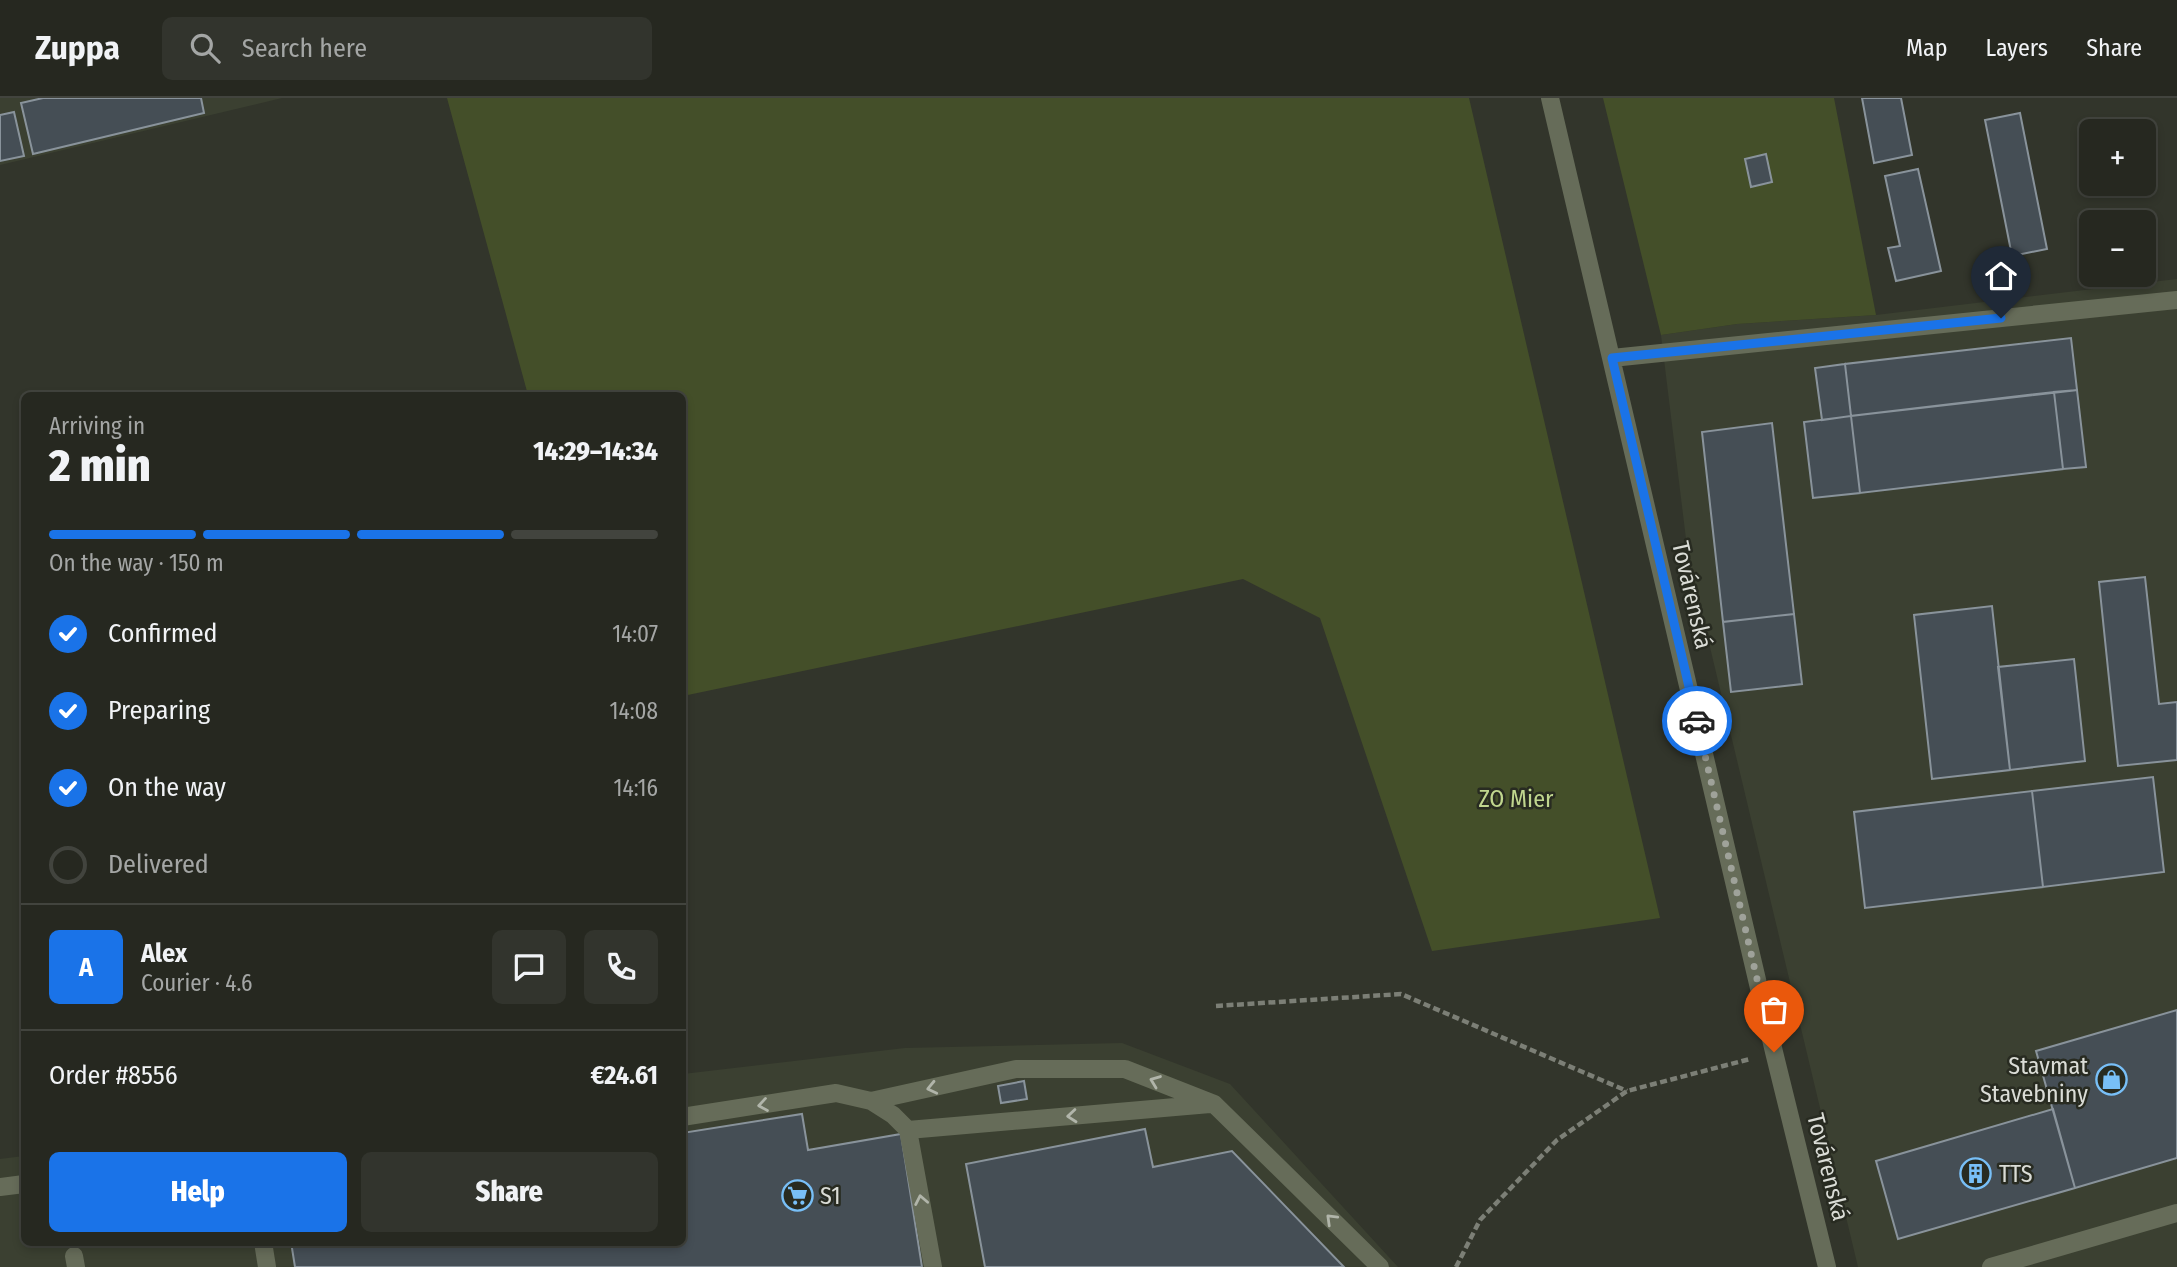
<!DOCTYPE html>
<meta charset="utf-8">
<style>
body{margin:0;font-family:"Fira Sans Condensed",sans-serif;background:#32342d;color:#f1f3f6;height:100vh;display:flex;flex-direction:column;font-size:26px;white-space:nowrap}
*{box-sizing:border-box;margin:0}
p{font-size:23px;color:#a4a6a5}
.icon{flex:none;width:38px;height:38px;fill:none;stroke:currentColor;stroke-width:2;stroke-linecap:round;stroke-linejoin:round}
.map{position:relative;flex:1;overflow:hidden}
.panel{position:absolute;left:21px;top:294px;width:665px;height:854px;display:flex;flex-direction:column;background:#262820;border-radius:10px;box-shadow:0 4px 10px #0003,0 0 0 2px #42443e}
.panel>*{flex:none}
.buttons{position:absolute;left:2079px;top:21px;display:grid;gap:14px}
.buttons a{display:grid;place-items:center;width:77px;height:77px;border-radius:10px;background:#262820;box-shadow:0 4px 10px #0003,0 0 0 2px #42443e;font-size:35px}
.pin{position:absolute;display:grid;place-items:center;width:60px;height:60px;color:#fff;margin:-72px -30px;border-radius:50% 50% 50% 0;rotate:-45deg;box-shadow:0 0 7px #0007}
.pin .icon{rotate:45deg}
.courier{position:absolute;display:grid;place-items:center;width:70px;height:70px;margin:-35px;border:5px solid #1a73e8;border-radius:50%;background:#fff;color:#222;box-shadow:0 2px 9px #0007}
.overview em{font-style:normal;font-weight:800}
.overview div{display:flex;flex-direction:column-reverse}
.overview{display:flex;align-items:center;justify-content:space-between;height:119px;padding:0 28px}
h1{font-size:46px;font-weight:800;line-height:52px}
.bar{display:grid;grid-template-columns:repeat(4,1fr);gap:10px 7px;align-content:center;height:84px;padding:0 28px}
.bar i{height:9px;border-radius:5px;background:#42443e}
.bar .selected{background:#1a73e8}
.bar p{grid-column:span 4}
.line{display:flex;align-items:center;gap:18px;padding:0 28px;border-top:2px solid #42443e}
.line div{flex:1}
.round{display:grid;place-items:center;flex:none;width:74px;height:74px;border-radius:10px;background:#32342d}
ol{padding:0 28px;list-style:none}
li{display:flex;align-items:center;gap:21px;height:77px}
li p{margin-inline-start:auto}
li .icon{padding:7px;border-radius:50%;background:#1a73e8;color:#fff;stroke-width:4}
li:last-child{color:#a4a6a5}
li i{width:38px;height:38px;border:4px solid #42443e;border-radius:50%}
.button{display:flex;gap:14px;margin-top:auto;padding:14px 28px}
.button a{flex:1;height:80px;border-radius:10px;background:#1a73e8;color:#fff;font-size:28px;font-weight:800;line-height:80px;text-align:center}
.button a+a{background:#32342d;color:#f1f3f6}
header{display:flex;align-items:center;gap:42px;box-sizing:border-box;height:98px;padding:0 35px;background:#262820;border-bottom:2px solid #42443e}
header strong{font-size:33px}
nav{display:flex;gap:38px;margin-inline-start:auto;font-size:24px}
.search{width:490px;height:63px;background:#32342d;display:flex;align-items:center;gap:18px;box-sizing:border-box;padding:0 24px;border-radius:10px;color:#a4a6a5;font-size:26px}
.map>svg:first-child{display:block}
.built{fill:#3b4031}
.green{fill:#444f29}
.building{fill:#454e55;stroke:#89939b;stroke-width:2}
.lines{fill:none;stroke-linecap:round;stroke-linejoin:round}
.path{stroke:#7c7f76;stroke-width:4.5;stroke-dasharray:7 3.5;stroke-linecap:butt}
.minor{stroke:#666c59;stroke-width:18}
.oneway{stroke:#b1b5aa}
.done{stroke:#9fa29a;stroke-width:7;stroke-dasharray:0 12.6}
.route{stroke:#1a73e8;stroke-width:9}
.labels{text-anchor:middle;stroke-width:5;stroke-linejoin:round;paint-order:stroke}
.street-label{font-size:24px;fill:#dadcd6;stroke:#282b21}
.park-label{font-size:24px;fill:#c0d68e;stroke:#282b21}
.poi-label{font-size:24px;fill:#dadcd6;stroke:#282b21;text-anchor:start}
</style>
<header>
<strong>Zuppa</strong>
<div class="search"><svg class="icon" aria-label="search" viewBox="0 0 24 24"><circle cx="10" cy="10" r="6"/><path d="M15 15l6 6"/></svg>Search here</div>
<nav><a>Map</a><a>Layers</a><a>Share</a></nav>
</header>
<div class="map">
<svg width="2177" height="1169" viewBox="0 0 2177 1169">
<rect width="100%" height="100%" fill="#32352b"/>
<path class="built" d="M0,0H282L0,67Z
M2177,181V1169H1858L1688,457L1661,237L1737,226L1876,217Z
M1122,945L1230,986L1398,1169H0V1061L24,1058V1144H682L683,976L905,950Z"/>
<path class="green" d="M447,0H1469L1660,820L1432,853L1320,520L1243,481L683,598L682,298L528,297Z
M1603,0H1834L1876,217L1737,226L1661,237Z"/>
<path class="building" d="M43,0H201L204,15L33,56L21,5Z
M1862,0H1901L1912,57L1874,65Z
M14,14L24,58L0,63V17Z
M2020,15L2047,151L2012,158L1985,22Z
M1766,56L1772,84L1751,89L1745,61Z
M1918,71L1941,173L1896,183L1888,150L1900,148L1885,78Z
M2071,240L2077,292L1851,318L1845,266Z
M1845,266L1851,318L1822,322L1815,270Z
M2077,292L2086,369L2063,371L2054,294Z
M2054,294L2063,371L1860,395L1851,318Z
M1851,318L1860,395L1813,400L1804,324Z
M1772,325L1794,516L1723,524L1702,334Z
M2145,479L2159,606L2177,604V662L2118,668L2099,484Z
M1992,508L2010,672L1932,681L1914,517Z
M1794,516L1802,586L1731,594L1723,524Z
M2074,561L2085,663L2010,672L1998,569Z
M2153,679L2164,774L2043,789L2032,693Z
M2032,693L2043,789L1865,810L1854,714Z
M2177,912V1060L2075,1090L2036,953Z
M1024,983L1027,1001L1001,1005L998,988Z
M2053,1011L2075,1090L1898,1141L1876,1063Z
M802,1016L808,1052L901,1036L922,1169H295L291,1144H682V1035Z
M1145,1031L1153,1069L1232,1053L1344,1169H985L966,1066Z"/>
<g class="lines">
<path class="path" d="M1216,908L1401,896L1627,993
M1456,1169L1480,1122L1557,1042L1627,993L1750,961"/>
<path class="minor" d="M1550,0L1774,954L1827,1169
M1612,260L2177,202
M871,1003L1016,971H1125L1214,1006L1380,1169
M682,1019L836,995L871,1003L893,1017L908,1032L933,1169
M908,1032L1210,1006
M0,1089L24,1086
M263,1144L267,1169
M74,1158L76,1169
M1991,1169L2177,1115"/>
</g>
<defs><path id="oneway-chevron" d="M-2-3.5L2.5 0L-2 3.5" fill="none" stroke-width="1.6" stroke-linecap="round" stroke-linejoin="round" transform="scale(1.75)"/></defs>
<g class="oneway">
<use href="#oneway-chevron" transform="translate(1155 983) rotate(-159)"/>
<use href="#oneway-chevron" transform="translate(932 990) rotate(167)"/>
<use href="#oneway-chevron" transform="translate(763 1007) rotate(171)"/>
<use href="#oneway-chevron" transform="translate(1072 1018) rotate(175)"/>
<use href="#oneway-chevron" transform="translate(921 1102) rotate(-101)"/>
<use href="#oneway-chevron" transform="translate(1331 1121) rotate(-136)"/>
</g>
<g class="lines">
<path class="done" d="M1697,623L1774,954"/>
<path class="route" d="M1697,623L1612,260L2001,220"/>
</g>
<defs>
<symbol id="shop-ring" viewBox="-11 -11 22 22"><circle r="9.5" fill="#282b21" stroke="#78bff7" stroke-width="1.5"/><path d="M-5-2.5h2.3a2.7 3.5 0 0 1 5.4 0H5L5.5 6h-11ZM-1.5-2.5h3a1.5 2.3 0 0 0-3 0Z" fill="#78bff7"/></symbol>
<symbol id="building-ring" viewBox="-11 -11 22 22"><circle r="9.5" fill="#282b21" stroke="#78bff7" stroke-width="1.5"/><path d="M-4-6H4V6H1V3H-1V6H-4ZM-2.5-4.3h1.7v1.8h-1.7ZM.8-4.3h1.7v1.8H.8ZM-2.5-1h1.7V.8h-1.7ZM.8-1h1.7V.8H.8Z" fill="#78bff7"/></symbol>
<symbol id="supermarket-ring" viewBox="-11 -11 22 22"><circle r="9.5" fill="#282b21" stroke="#78bff7" stroke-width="1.5"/><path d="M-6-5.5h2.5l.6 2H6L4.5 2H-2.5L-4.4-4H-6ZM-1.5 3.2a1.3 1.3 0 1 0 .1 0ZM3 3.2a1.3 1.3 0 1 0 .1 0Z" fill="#78bff7"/></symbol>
</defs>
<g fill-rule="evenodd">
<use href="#shop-ring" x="2094" y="964" width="35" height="35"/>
<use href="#building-ring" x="1958" y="1058" width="35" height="35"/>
<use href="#supermarket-ring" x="780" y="1080" width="35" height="35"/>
</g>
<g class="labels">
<g class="street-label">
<text transform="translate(1692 497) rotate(77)" y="8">Továrenská</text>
<text transform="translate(1828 1069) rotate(76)" y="8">Továrenská</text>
</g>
<g class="park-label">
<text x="1516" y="709">ZO Mier</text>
</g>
<g class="poi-label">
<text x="2088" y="976" text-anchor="end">Stavmat<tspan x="2088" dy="28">Stavebniny</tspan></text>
<text x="1999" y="1084">TTS</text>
<text x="820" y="1106">S1</text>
</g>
</g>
</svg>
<div class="buttons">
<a>+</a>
<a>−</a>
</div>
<div class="pin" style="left:1774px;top:954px;background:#ea580c"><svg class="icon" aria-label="bag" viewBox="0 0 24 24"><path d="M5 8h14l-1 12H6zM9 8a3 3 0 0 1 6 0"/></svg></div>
<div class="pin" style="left:2001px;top:220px;background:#1f2937"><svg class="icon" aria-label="home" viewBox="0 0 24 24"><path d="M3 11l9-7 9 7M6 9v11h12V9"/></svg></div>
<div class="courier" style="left:1697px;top:623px"><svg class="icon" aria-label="car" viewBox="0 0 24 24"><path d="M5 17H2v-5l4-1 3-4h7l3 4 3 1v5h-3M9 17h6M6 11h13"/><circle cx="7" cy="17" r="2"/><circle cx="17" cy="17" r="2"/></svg></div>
<section class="panel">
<div class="overview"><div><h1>2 min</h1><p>Arriving in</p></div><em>14:29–14:34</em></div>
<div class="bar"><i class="selected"></i><i class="selected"></i><i class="selected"></i><i></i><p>On the way · 150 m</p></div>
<ol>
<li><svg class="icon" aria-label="check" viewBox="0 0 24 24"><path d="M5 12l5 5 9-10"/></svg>Confirmed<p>14:07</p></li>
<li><svg class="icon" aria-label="check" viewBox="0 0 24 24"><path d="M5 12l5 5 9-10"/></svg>Preparing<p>14:08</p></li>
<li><svg class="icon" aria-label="check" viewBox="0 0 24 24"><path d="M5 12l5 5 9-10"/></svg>On the way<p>14:16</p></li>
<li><i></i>Delivered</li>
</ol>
<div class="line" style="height:126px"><b class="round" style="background:#1a73e8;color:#fff">A</b><div><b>Alex</b><p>Courier · 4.6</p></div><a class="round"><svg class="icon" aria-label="chat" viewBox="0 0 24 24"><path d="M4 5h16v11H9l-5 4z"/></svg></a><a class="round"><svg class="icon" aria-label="phone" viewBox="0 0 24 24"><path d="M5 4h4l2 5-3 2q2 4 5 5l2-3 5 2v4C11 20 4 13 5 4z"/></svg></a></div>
<div class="line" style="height:91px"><div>Order #8556</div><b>€24.61</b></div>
<div class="button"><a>Help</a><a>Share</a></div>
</section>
</div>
